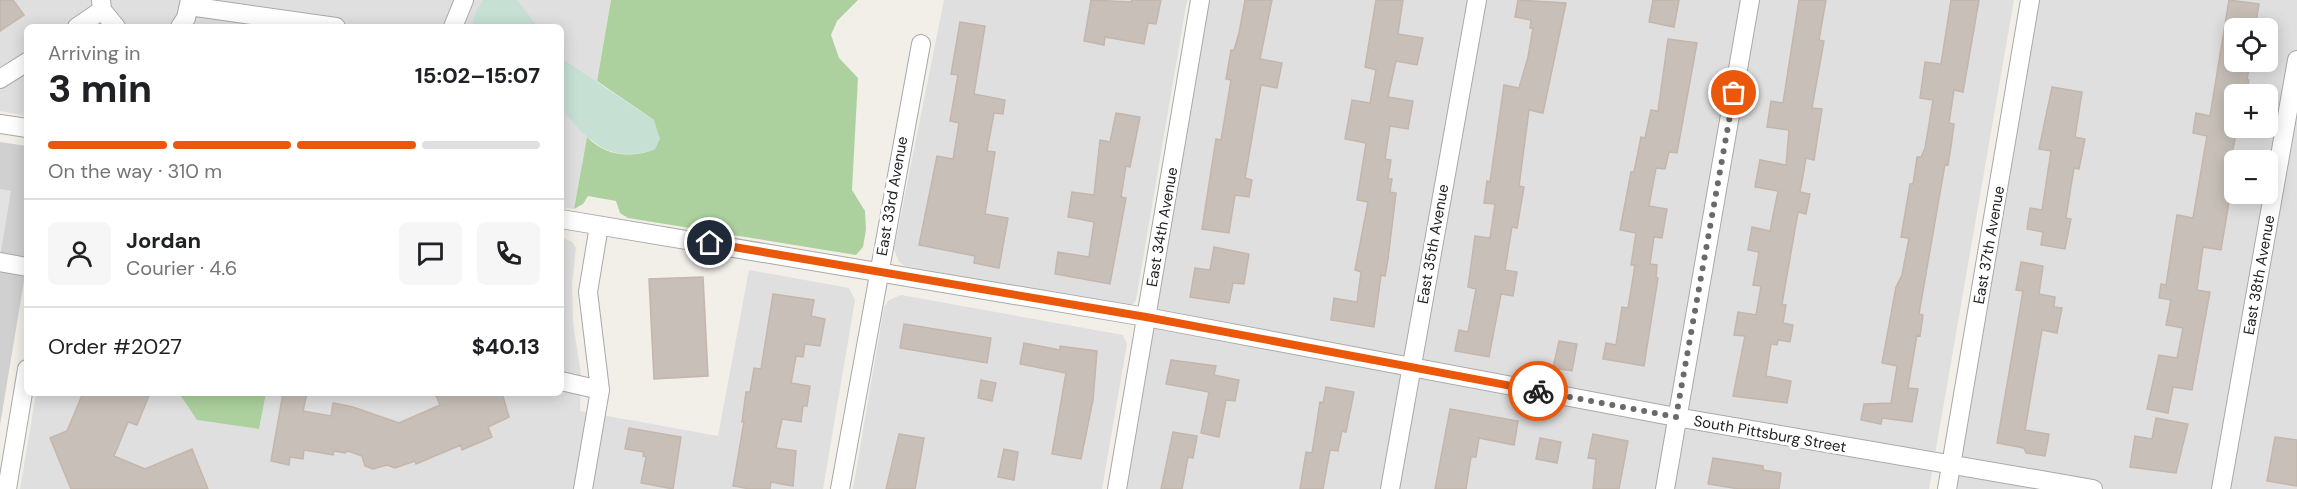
<!DOCTYPE html>
<meta charset="utf-8">
<style>
body{margin:0;font-family:"DM Sans",sans-serif;background:#f6f6f6;color:#202124;height:100vh;display:flex;flex-direction:column;font-size:22px;white-space:nowrap}
*{box-sizing:border-box;margin:0}
p{font-size:20px;color:#757577}
.icon{flex:none;width:33px;height:33px;fill:none;stroke:currentColor;stroke-width:2;stroke-linecap:round;stroke-linejoin:round}
.map{position:relative;flex:1;overflow:hidden}
.drawer{position:absolute;left:24px;top:24px;width:540px;height:372px;display:flex;flex-direction:column;background:#fff;border-radius:9px;box-shadow:0 3px 15px #0003}
.drawer>*{flex:none}
.fabs{position:absolute;left:2224px;top:18px;display:grid;gap:12px}
.fabs a{display:grid;place-items:center;width:54px;height:54px;border-radius:9px;background:#fff;box-shadow:0 3px 15px #0003;font-size:30px}
.pin{position:absolute;display:grid;place-items:center;width:51px;height:51px;color:#fff;margin:-26px;border:3px solid #fff;border-radius:50%;box-shadow:0 2px 6px #0007}
.courier{position:absolute;display:grid;place-items:center;width:60px;height:60px;margin:-30px;border:4px solid #ea580c;border-radius:50%;background:#fff;color:#222;box-shadow:0 2px 8px #0007}
.headline em{font-style:normal;font-weight:700}
.headline div{display:flex;flex-direction:column-reverse}
.headline{display:flex;align-items:center;justify-content:space-between;height:102px;padding:0 24px}
h1{font-size:39px;font-weight:700;line-height:45px}
.bar{display:grid;grid-template-columns:repeat(4,1fr);gap:9px 6px;align-content:center;height:72px;padding:0 24px}
.bar i{height:8px;border-radius:4px;background:#e0e0e0}
.bar .on{background:#ea580c}
.bar p{grid-column:span 4}
.line{display:flex;align-items:center;gap:15px;padding:0 24px;border-top:2px solid #e0e0e0}
.line div{flex:1}
.round{display:grid;place-items:center;flex:none;width:63px;height:63px;border-radius:9px;background:#f6f6f6}
.map>svg:first-child{display:block}
.residential{fill:#e0dfdf;fill-rule:evenodd}
.religious{fill:#d0d0d0}
.forest{fill:#add19e}
.wetland{fill:#c6e0d4}
.parking{fill:#e2e2e2}
.building{fill:#c7bfb8;stroke:#c4b6ab;stroke-width:1.5}
.lines{fill:none;stroke-linecap:round;stroke-linejoin:round}
.minor-casing{stroke:#a9a9a9;stroke-width:20}
.minor{stroke:#fff;stroke-width:18}
.done{stroke:#6b6a68;stroke-width:6;stroke-dasharray:0 10.8}
.route{stroke:#ea580c;stroke-width:8}
.labels{text-anchor:middle;stroke-width:6;stroke-linejoin:round;paint-order:stroke}
.street-label{font-size:15px;fill:#222;stroke:#fff}
</style>
<div class="map">
<svg width="2297" height="489" viewBox="0 0 2297 489">
<rect width="100%" height="100%" fill="#f2efe9"/>
<path class="residential" d="M0,0H611L574,209L561,207V27H27V116L0,111Z
M944,0H1187L1136,300L1132,305L1122,307L905,266L899,262L894,249Z
M1209,0H2014L1929,489H1125Z
M2039,0H2297V489H1954ZM2235,28H2268V62H2235ZM2235,94H2268V128H2235ZM2235,160H2268V194H2235Z
M561,237L572,242L576,248L572,285L573,323L581,374L580,411L718,436L749,270L849,288L855,300L823,489H20L36,393H179L198,420L259,429L266,393H561Z
M901,295L1123,335L1127,344L1102,489H853L884,307L889,300Z"/>
<path class="religious" d="M0,142L27,146V263L0,425Z"/>
<path class="forest" d="M611,0H858L837,21L831,35L839,58L858,78L852,190L865,211L866,230L863,247L856,255L628,218L620,213L616,201L588,196L583,204L574,209L587,137C605,156 631,159 655,149L654,120L597,81Z
M179,393H266L259,429L197,420Z"/>
<path class="wetland" d="M483,0H517L538,27H472L476,11Z
M561,58L654,120L660,139L655,149C612,166 586,140 561,108Z"/>
<path class="parking" d="M0,189L11,191L0,257Z"/>
<path class="building" d="M0,0H13L24,15L0,31Z
M1091,0L1131,2L1132,0H1161L1156,24L1148,23L1144,44L1105,37L1104,45L1084,41Z
M1245,0H1272L1260,59L1282,63L1277,88L1261,85L1245,178L1252,180L1249,197L1235,195L1229,233L1202,229L1216,139L1221,140L1231,80L1226,79L1231,50H1234L1239,33Z
M1376,0H1403L1398,34L1423,38L1417,65L1396,61L1388,97L1413,101L1408,129L1390,126L1385,159L1391,160L1388,179H1392L1390,192L1396,193L1388,259L1385,276L1381,275L1374,327L1331,320L1334,298L1357,302L1361,272L1355,270L1368,202L1357,200L1366,143L1345,139L1352,100L1370,103L1376,70L1365,67Z
M1518,0L1566,3L1543,113L1529,110L1519,186L1524,187L1517,228L1512,227L1505,270L1517,272L1513,296L1501,294L1489,357L1455,351L1459,330L1468,332L1476,289L1468,287L1475,236L1490,238L1495,204L1484,203L1487,181L1490,182L1504,85L1519,88L1528,57L1533,28H1530L1531,20L1515,17Z
M1653,0H1679L1674,27L1649,22Z
M1799,0H1826L1819,40L1824,41L1812,108L1822,109L1814,160L1806,158L1800,192L1810,194L1806,214L1798,212L1782,304L1786,305L1783,323L1793,325L1790,342L1778,340L1777,345L1771,344L1766,376L1791,381L1787,403L1733,396L1745,336L1734,335L1738,312L1756,315L1761,286L1753,285L1759,252L1748,250L1752,227L1770,231L1778,191L1755,187L1760,160L1786,165L1789,130L1767,127L1771,101L1783,103Z
M1951,0H1979L1963,92L1954,90L1949,123L1954,124L1951,147L1948,165L1945,164L1919,314L1923,315L1920,336L1917,335L1908,388L1918,389L1912,422L1882,418L1881,424L1861,420L1864,404L1891,403L1897,366L1882,363L1896,287L1902,275L1909,238L1901,237L1910,184H1913L1917,157H1921L1925,148L1933,100L1920,98L1925,62L1941,64Z
M2229,0L2259,4L2255,28H2235V62H2250L2247,80H2249L2246,94H2235V140L2226,180H2229L2227,189L2231,190L2221,250L2203,247L2197,290L2210,292L2192,390L2173,387L2168,413L2147,409L2159,355L2177,358L2183,328L2166,325L2171,300L2159,298L2161,284L2166,285L2177,215L2193,218L2207,136L2193,133L2196,113L2210,116Z
M960,22L985,26L974,94L1005,100L1003,114L994,113L987,151L995,152L985,214L1008,218L999,268L974,263L975,256L919,245L937,156L953,159L959,123L950,121L958,75L951,74Z
M1668,39L1697,43L1677,153L1669,152L1665,169L1656,168L1649,206L1667,209L1662,238L1654,237L1650,264L1657,265L1656,277L1658,278L1644,366L1603,359L1606,343L1616,345L1622,307L1628,308L1635,265H1631L1636,233L1620,230L1631,172H1634L1641,137L1645,138L1651,110L1658,111Z
M2052,87L2082,92L2075,137L2085,139L2079,169L2074,168L2066,218L2071,219L2065,249L2041,245L2043,232L2027,229L2030,208L2042,210L2051,151L2039,149Z
M1116,113L1140,117L1130,167L1126,166L1121,197L1126,198L1110,284L1055,274L1058,252L1089,257L1094,222L1068,217L1072,192L1094,195L1100,140L1110,142Z
M1214,247L1249,254L1244,284L1233,283L1229,303L1190,297L1195,268L1210,270Z
M2021,262L2043,266L2039,294L2055,297L2054,307L2062,308L2057,333L2042,330L2025,430L2049,434L2045,456L2026,453L2024,448L1997,443L2023,291L2016,290Z
M703,277L708,376L654,379L649,279Z
M773,294L814,300L811,316L825,319L820,346L805,344L803,357L796,356L791,383L810,386L807,406H803L801,422L782,419L776,448L796,451L793,486L771,482L770,489H750L733,486L744,422H742L746,392H750L754,368L761,369Z
M904,324L991,338L987,363L900,348Z
M1559,341L1577,344L1572,371L1553,368Z
M1024,343L1060,350V346L1097,351L1093,400L1081,459L1052,454L1066,373L1020,364Z
M1171,360L1216,366L1214,375L1239,380L1235,401L1226,400L1219,437L1201,433L1209,392L1166,384Z
M981,380L996,383L992,401L978,398Z
M1326,387L1354,392L1346,432L1342,431L1338,451L1330,450L1323,489H1300L1306,452L1312,453L1320,402L1323,403Z
M83,393H150L137,425L128,422L114,456L145,469L192,449L208,489H71L50,438L67,431Z
M283,393H307L303,411L331,416L333,403L353,407L399,423L440,405L435,393H502L509,417L488,427L492,437L462,450L461,445L416,464L415,461L395,468L387,465L373,469L365,466L362,456L348,451L345,453L334,451L333,455L304,450L303,459L290,457L289,465L271,461Z
M1450,409L1518,421L1514,445L1479,438L1476,457H1471L1466,489H1435Z
M2156,418L2188,424L2176,473L2130,467L2135,436L2152,439Z
M629,428L681,437L673,489L641,483L646,457L643,456L644,452L625,449Z
M1173,432L1197,436L1193,458L1188,457L1182,489H1161Z
M899,434L924,438L915,489H886Z
M1593,434L1628,441L1619,489H1593L1596,459L1588,458Z
M2275,437L2297,440V486L2267,481Z
M1540,438L1561,442L1557,463L1536,459Z
M1004,449L1018,452L1014,480L998,477Z
M1713,458L1763,466V470L1781,473L1779,489H1739L1708,484Z"/>
<g class="lines">
<defs>
<path id="minor" d="M101,0L102,10L116,27
M189,6L336,27
M77,27L102,10
M180,27L186,18L190,0
M453,27L464,0
M0,79L27,62
M0,124L27,128
M561,219L1146,317L1676,417L2093,489
M0,262L27,267
M561,381L600,390
M7,489L27,369
M583,489L600,390L588,292L599,226
M840,489L921,44
M1117,489L1200,0
M1390,489L1477,0
M1665,489L1750,0
M1947,489L2030,0
M2221,489L2297,60"/>
</defs>
<use href="#minor" class="minor-casing"/>
<use href="#minor" class="minor"/>
</g>
<g class="lines">
<path class="done" d="M1538,391L1676,417L1734,93"/>
<path class="route" d="M710,243L1146,317L1538,391"/>
</g>
<g class="labels">
<g class="street-label">
<text transform="translate(892 196) rotate(-80)" y="5">East 33rd Avenue</text>
<text transform="translate(1162 227) rotate(-80)" y="5">East 34th Avenue</text>
<text transform="translate(1433 244) rotate(-80)" y="5">East 35th Avenue</text>
<text transform="translate(1989 245) rotate(-80)" y="5">East 37th Avenue</text>
<text transform="translate(2259 275) rotate(-80)" y="5">East 38th Avenue</text>
<text transform="translate(1770 434) rotate(10)" y="5">South Pittsburg Street</text>
</g>
</g>
</svg>
<div class="fabs">
<a><svg class="icon" aria-label="locate" viewBox="0 0 24 24"><circle cx="12" cy="12" r="6"/><path d="M12 2v4M12 18v4M2 12h4M18 12h4"/></svg></a>
<a>+</a>
<a>−</a>
</div>
<div class="pin" style="left:1734px;top:93px;background:#ea580c"><svg class="icon" aria-label="bag" viewBox="0 0 24 24"><path d="M5 8h14l-1 12H6zM9 8a3 3 0 0 1 6 0"/></svg></div>
<div class="pin" style="left:710px;top:243px;background:#1f2937"><svg class="icon" aria-label="home" viewBox="0 0 24 24"><path d="M3 11l9-7 9 7M6 9v11h12V9"/></svg></div>
<div class="courier" style="left:1538px;top:391px"><svg class="icon" aria-label="bike" viewBox="0 0 24 24"><circle cx="6" cy="16" r="4"/><circle cx="18" cy="16" r="4"/><path d="M6 16l4-8h5l3 8M10 8l3 8H6M13 5h3"/></svg></div>
<section class="drawer">
<div class="headline"><div><h1>3 min</h1><p>Arriving in</p></div><em>15:02–15:07</em></div>
<div class="bar"><i class="on"></i><i class="on"></i><i class="on"></i><i></i><p>On the way · 310 m</p></div>
<div class="line" style="height:108px"><a class="round"><svg class="icon" aria-label="person" viewBox="0 0 24 24"><circle cx="12" cy="8" r="4"/><path d="M4 21q1-7 8-7t8 7"/></svg></a><div><b>Jordan</b><p>Courier · 4.6</p></div><a class="round"><svg class="icon" aria-label="chat" viewBox="0 0 24 24"><path d="M4 5h16v11H9l-5 4z"/></svg></a><a class="round"><svg class="icon" aria-label="phone" viewBox="0 0 24 24"><path d="M5 4h4l2 5-3 2q2 4 5 5l2-3 5 2v4C11 20 4 13 5 4z"/></svg></a></div>
<div class="line" style="height:78px"><div>Order #2027</div><b>$40.13</b></div>
</section>
</div>
